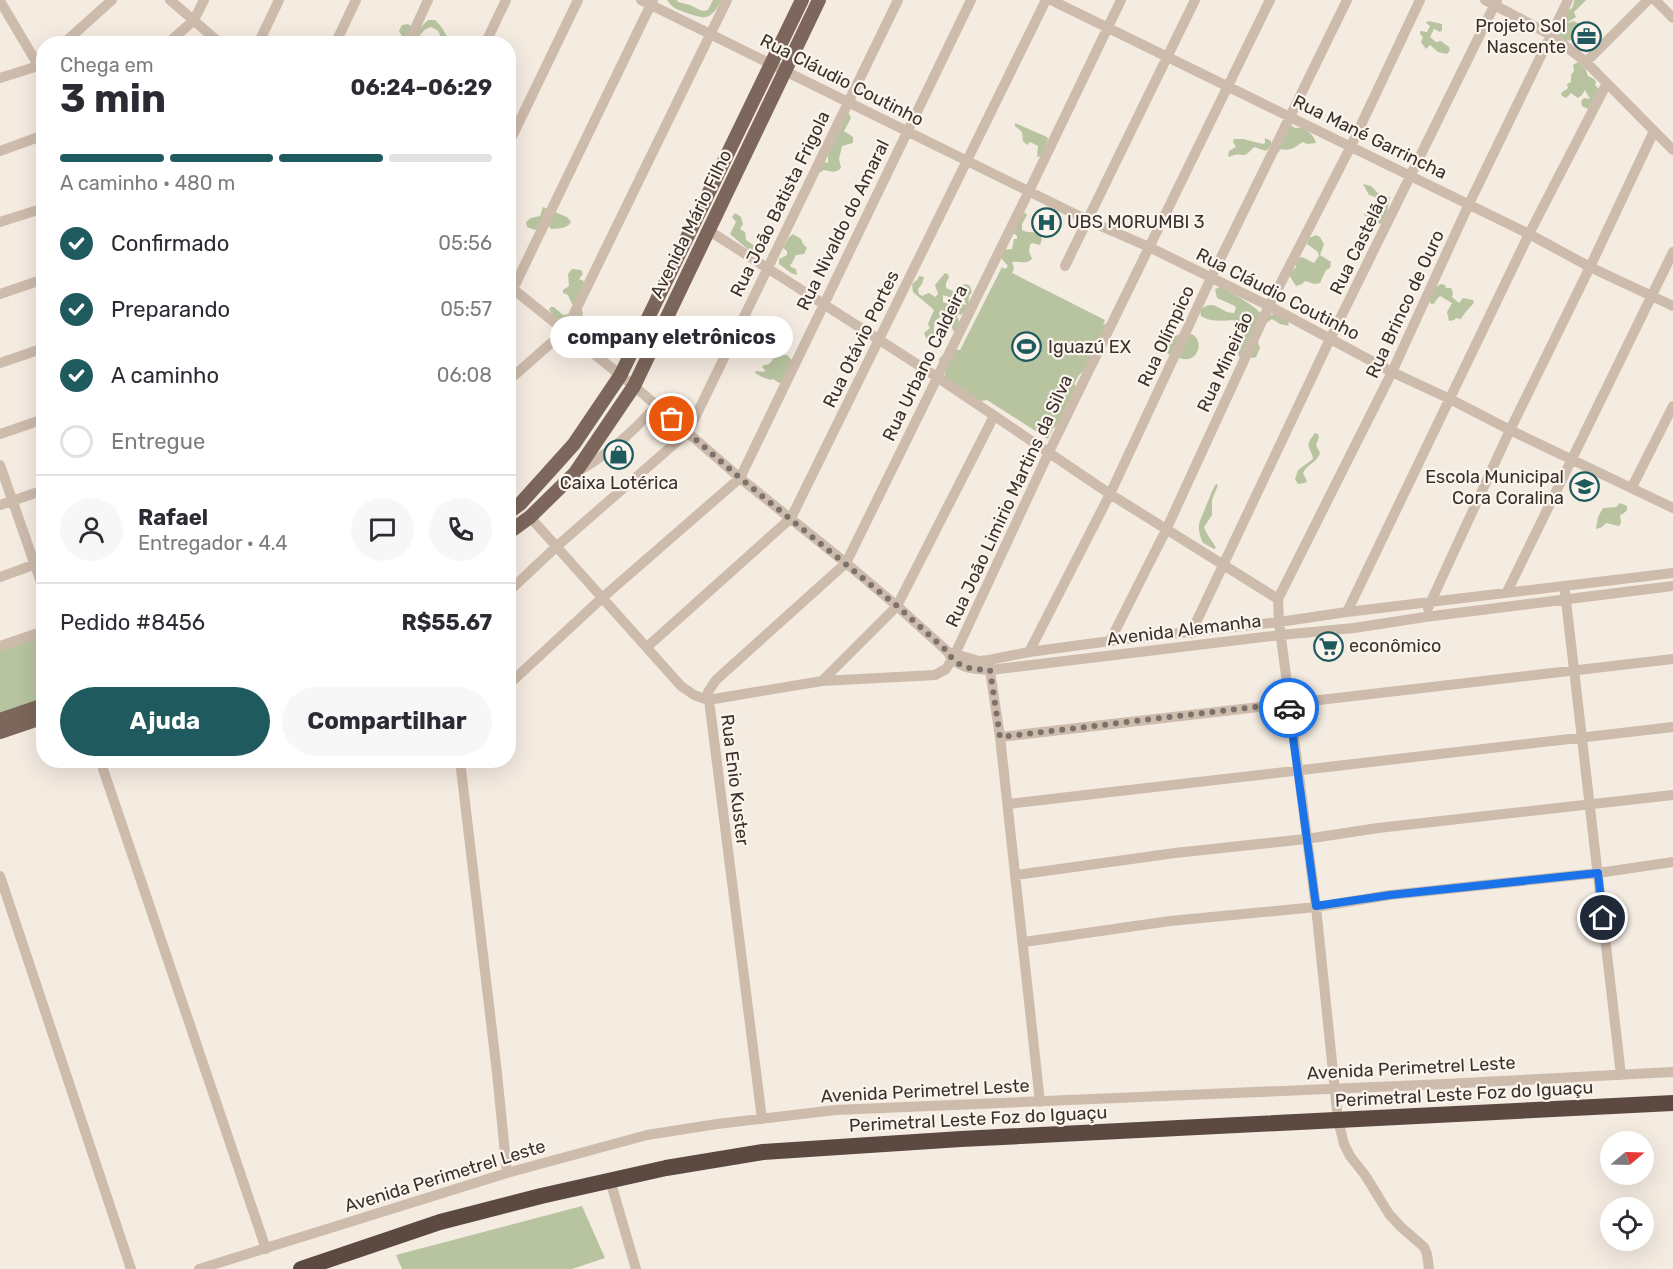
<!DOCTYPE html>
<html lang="pt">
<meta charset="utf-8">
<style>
body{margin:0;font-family:Rubik,sans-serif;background:#f7f7f7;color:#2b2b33;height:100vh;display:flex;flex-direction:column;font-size:22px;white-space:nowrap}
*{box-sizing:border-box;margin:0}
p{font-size:20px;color:#7c7c81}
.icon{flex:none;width:33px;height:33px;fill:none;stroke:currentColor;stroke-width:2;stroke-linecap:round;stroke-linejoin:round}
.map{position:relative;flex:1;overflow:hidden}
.details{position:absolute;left:36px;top:36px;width:480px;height:732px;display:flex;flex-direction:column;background:#fff;border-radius:24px;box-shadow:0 6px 24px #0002}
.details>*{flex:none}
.needle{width:39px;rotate:71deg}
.controls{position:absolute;left:1600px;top:1131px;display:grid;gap:12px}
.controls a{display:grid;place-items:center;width:54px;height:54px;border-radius:50%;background:#fff;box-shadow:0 6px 24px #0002;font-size:30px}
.pin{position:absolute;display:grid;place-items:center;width:51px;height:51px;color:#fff;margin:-26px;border:3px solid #fff;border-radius:50%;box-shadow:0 2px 6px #0007}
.courier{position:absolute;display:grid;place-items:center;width:60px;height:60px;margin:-30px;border:4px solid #1a73e8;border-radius:50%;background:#fff;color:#222;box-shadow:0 2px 8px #0007}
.bubble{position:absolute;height:42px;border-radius:21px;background:#fff;box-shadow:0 6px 24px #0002;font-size:20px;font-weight:700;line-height:42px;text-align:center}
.head em{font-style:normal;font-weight:700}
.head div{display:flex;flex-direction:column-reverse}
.head{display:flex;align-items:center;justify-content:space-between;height:102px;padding:0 24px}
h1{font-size:39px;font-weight:700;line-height:45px}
.bar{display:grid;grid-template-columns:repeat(4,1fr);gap:9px 6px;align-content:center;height:72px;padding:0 24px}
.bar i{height:8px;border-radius:4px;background:#e1e1e2}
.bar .selected{background:#1f5a5e}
.bar p{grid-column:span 4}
.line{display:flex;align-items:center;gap:15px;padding:0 24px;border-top:2px solid #e1e1e2}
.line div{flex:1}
.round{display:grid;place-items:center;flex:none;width:63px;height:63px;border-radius:32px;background:#f7f7f7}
ol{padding:0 24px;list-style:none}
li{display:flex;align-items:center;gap:18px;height:66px}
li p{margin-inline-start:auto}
li .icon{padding:6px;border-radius:50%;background:#1f5a5e;color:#fff;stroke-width:4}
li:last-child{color:#7c7c81}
li i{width:33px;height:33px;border:3px solid #e1e1e2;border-radius:50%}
.action{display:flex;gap:12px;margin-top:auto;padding:12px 24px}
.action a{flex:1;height:69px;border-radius:36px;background:#1f5a5e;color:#fff;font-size:24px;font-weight:700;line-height:69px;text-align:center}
.action a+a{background:#f7f7f7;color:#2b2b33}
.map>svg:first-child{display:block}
.green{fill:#b8c4a0}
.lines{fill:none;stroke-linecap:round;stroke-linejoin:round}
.minor{stroke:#cdbbac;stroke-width:10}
.major{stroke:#7d675c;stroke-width:14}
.highway{stroke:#5c4a42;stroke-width:16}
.done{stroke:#7c716b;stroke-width:6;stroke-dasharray:0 10.8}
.route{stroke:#1a73e8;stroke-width:8}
.labels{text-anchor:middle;stroke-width:4.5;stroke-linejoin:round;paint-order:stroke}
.poi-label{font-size:18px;fill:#3b302b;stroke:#fbf5ee;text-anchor:start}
.street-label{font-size:18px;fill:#3b302b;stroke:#fbf5ee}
</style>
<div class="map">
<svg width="1673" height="1269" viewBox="0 0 1673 1269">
<rect width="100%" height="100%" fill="#f4ebe1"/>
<path class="green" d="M667,0H677L678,2L690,5L702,11L708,10L713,0H722C710,20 707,20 687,13C678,10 672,8 667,0Z
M1574,0H1586L1574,12L1576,17L1568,22L1569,23L1573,21L1580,24L1583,28L1571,40L1566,41L1559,37C1556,30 1557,26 1563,22L1562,17L1566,11L1572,8L1574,3Z
M428,20H435C442,26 447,35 449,43H438L440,34L437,30L431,27C423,29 419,36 415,43H408L406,36H402L399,31L402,25L408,24L413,27H421Z
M1428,21L1442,24V30L1440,32L1434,29L1430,37L1436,42L1441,41L1449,47L1450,50L1447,54L1438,52L1430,45L1426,49L1421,42L1423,37L1420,34V31L1427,32L1430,26L1426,23Z
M1578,62L1585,68L1588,76L1594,79L1596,82L1595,85L1599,89L1588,109L1582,106L1581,101L1584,98L1590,99L1585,90L1582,95L1578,98L1571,93L1566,98L1562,96L1561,93L1568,88L1567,84L1571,82V75L1574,71L1573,65Z
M848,112L851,118L844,131L853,137V143L842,146L839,159L841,168C835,174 831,171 824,170L819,173L824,162L828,163V153L836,138L837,137V130L841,129V127Z
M1015,123L1047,137L1048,139L1041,156L1037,157L1038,146L1030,142L1027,145L1023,141L1022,132L1015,126Z
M1291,125L1295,128C1304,126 1314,134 1316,143L1307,144L1303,142C1296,146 1291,152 1281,149L1277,154Z
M1265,138L1271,141V145L1266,151L1254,147C1241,162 1244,150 1229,157L1228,156L1229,151L1236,147L1233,142L1234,139H1243L1263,144L1265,143Z
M1363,184L1371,186L1378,193L1390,197L1387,213L1381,224L1377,223L1364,215L1366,212L1376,210V205L1381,203L1377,202L1375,197L1369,195Z
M543,207L567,217L571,222C567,229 559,228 551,229L549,226L538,228L535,230L527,227L526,222L531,218L540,216Z
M1023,211L1027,215L1022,224V230C1030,235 1037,228 1042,239L1040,245L1032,243L1030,245L1029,251L1032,259C1026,265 1019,261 1012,262L1014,269L1012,273L1105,320L1103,325L1107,323L1086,369L1079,375L1074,384L1078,389L1058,426L1053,428L1048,439L987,400L981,401L944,377L946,371L940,366L939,359C946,352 949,349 960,350L1002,267L1005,269L1008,266L1000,257L1003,250L1012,249L1014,239H1017V236L1011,231Z
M735,213L741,217L743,224L740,229L745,232L746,240L762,251L759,256L757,257L730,234L736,222L732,217Z
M793,234L801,239L803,244L807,248L804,254L796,255L792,263L790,265L791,267L796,269L797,275L791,273L779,264V259L787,255V251L783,248L789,237Z
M1316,235L1320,237L1324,244L1320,255L1331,262L1330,268L1326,270L1320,283L1315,284L1305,281L1302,284L1296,286L1289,275L1296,267V264L1299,258L1302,257L1314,263L1319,256L1318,252L1307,244L1309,238Z
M572,269L581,270L583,274L579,279L584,281L578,305L582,310L583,313L581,322C577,323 567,322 562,322L554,317L549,309L551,307H554L563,315L569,314L573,306L568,295L563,293V290L569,286L568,274Z
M945,273L948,274L949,277L946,283V288L953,291L954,297L952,298L943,295V302L960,308L962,304L966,305L964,297L960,290L962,285L966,284L970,286L972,292L969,296L968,309L961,315L959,314L957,316L960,324L955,331H953L952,327L953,323L947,319L948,313C945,315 939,317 936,320C933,324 934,334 934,339L927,340L924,333L930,328L928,324L934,310L913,292L912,284L918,279L919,276L924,277L922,284L918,289L919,294L922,296L929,293L935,297L938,294L935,285Z
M1441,284L1445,285L1446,288H1451L1453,293L1452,297L1459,303L1463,298L1473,300L1474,303C1469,308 1464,313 1461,319L1456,318L1454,320L1449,321L1447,312L1452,303L1440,296L1436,300L1435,303L1432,304L1430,303C1429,295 1434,287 1441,284Z
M1220,287C1232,293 1256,306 1263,316L1275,314L1290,321L1288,323L1289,326L1280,324L1272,319L1266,323L1257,339L1260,348L1256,357L1253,358L1248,356L1241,358L1239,357L1238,351L1243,343C1240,335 1240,326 1233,320C1223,321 1210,322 1201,316L1200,310C1216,297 1220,314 1234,313L1236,308L1235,306L1217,298L1215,289Z
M1181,334C1184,334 1188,333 1191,334C1205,339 1199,365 1179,358C1173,356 1170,356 1166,352C1168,342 1171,336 1181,334Z
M784,355H787L793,361L782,382L779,383L773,379L771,380L762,377L755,373L756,371L764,372L765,370L762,367L764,365C771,365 771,361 775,356Z
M1315,433L1318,434L1319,437L1316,445L1320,453C1317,463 1307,464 1303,473L1307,481L1305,483L1298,484L1295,479L1298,470L1313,459C1311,446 1303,448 1315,433Z
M1216,484L1218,485L1212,500V515L1204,527C1207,536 1212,540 1216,548L1214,549L1203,543C1195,525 1200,522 1206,506C1210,497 1211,492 1216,484Z
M1620,503L1627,506V510L1623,514L1620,515L1621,523L1619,526L1606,523L1602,527L1596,529L1598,517L1603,508L1616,507Z
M43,632V703L0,718V647Z
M582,1206L605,1258L572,1269H402L396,1255Z"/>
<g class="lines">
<path class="minor" d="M170,0L221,44
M641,0L1087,220L1149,247L1269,306L1392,372L1450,399L1510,430L1673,508
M1051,0L1529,234L1590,267L1673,306
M1485,0L1551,35L1586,62L1673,150
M1655,0L1673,18
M0,1L44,75
M63,44L112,0
M167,44L194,20L204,0
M258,44L279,0
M335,44L356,0
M408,44L428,0
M485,44L506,0
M1586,62L1648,0
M0,78L38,66L44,60
M508,145L578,0
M0,151L44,135
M0,222L44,208
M708,230L937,377L1110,494L1278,599
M1065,266L1195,0
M508,285L634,386L740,478L846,563L897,606L947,651C957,669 972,669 990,670L1281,635L1354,628L1425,617L1673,586
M509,292L513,289L653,0
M0,294L44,279
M0,363L44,348
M508,381L566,330L727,0
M0,434L44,419
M0,465L44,591
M575,473C607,456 632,433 656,406
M1632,487L1673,406
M0,505L44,490
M530,517L681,686L694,695L708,700
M0,577L44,561
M508,592L556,547L688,432L898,0
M1507,592L1673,252
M1565,592L1621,1075
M1428,608L1510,430L1590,267L1654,131
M1347,612L1529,234L1607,83
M1191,633L1330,339L1497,0
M1110,641L1166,530L1269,306L1351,146L1420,0
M0,646L44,631
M647,647L791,518L1046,0
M948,652L979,661L989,660L1029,652L1110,641L1279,622L1347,612L1673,573
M1029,652L1110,494L1211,278L1347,0
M989,664L1000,737L1040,1102
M822,681L897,606L994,416
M508,685L602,598L740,478L971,0
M708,700L822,681L935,675L946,669L955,654L1049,452L1270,0
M1000,737L1673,659
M100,760L266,1249
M460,760L497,1073L507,1173
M1008,804L1673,727
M1016,875L1175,853L1306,839L1378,828L1673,795
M0,876L131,1269
M1024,942L1170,921L1316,907L1390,895L1598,873L1673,862
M762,1119L708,692L716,680L846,563L1029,191L1121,0
M610,1180L636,1269
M199,1269L507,1173L647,1135L717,1124L835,1110L1445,1084L1673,1072
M1429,1269L1427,1254L1424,1247L1401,1227L1389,1214L1365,1175L1350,1156L1344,1144L1338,1120L1316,907L1279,622L1278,599L1392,372L1469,204L1568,0"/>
<path class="major" d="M508,513L520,504L574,444L620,376L802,0
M508,533L530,517L575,473L634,386L819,0
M0,720L44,705
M0,732L44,717"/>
<path class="highway" d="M301,1269L440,1222L541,1196L666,1168L763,1152L961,1139L1673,1103"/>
</g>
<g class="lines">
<path class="done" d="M672,419L740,478L897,606L947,651C957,669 972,669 990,670L1000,737L1289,703V708"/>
<path class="route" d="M1289,708L1316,906L1390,895L1598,873L1603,918"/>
</g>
<defs>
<symbol id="office-ring" viewBox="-11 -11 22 22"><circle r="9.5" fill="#fbf5ee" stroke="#1f5a5e" stroke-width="1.5"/><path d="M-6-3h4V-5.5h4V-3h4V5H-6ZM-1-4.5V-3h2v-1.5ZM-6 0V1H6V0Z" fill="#1f5a5e"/></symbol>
<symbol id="hospital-ring" viewBox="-11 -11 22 22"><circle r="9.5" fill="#fbf5ee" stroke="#1f5a5e" stroke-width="1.5"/><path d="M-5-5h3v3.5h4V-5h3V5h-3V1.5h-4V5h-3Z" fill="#1f5a5e"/></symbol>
<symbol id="stadium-ring" viewBox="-11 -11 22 22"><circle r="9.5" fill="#fbf5ee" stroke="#1f5a5e" stroke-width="1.5"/><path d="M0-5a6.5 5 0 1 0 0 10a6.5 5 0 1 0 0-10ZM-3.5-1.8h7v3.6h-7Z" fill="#1f5a5e"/></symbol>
<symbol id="shop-ring" viewBox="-11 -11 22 22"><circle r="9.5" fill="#fbf5ee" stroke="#1f5a5e" stroke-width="1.5"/><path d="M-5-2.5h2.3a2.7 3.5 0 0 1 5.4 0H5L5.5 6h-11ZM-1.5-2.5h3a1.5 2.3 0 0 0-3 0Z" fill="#1f5a5e"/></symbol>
<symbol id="school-ring" viewBox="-11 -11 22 22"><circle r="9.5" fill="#fbf5ee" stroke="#1f5a5e" stroke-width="1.5"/><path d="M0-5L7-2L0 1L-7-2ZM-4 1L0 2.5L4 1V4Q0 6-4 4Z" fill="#1f5a5e"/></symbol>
<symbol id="supermarket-ring" viewBox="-11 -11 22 22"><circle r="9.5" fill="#fbf5ee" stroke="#1f5a5e" stroke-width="1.5"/><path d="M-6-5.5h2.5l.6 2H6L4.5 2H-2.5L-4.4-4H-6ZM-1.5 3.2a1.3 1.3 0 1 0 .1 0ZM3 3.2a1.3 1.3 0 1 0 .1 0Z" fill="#1f5a5e"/></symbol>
</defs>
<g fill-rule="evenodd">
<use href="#office-ring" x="1570" y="20" width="33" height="33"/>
<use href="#hospital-ring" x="1030" y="206" width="33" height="33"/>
<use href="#stadium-ring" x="1010" y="330" width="33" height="33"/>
<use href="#shop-ring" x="602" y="438" width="33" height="33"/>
<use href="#school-ring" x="1568" y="470" width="33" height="33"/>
<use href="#supermarket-ring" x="1312" y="630" width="33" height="33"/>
</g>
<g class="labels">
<g class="poi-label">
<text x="1566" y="32" text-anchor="end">Projeto Sol<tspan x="1566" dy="21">Nascente</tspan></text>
<text x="1067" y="228">UBS MORUMBI 3</text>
<text x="1048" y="353">Iguazú EX</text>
<text x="1564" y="483" text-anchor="end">Escola Municipal<tspan x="1564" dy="21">Cora Coralina</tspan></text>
<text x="619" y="489" text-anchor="middle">Caixa Lotérica</text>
<text x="1349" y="652">econômico</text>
</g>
<g class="street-label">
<text transform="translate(842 80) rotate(27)" y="6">Rua Cláudio Coutinho</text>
<text transform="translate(1370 137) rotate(26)" y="6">Rua Mané Garrincha</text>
<text transform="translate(780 204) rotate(-64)" y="6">Rua João Batista Frigola</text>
<text transform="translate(691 224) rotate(-64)" y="6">Avenida Mário Filho</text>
<text transform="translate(843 225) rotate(-64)" y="6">Rua Nivaldo do Amaral</text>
<text transform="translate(1359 244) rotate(-64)" y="6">Rua Castelão</text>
<text transform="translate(1278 294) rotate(27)" y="6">Rua Cláudio Coutinho</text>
<text transform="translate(1405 304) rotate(-65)" y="6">Rua Brinco de Ouro</text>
<text transform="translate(1166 336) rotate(-65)" y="6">Rua Olímpico</text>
<text transform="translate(861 339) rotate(-64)" y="6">Rua Otávio Portes</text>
<text transform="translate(1225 362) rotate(-65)" y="6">Rua Mineirão</text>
<text transform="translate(925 363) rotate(-64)" y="6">Rua Urbano Caldeira</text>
<text transform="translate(1009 501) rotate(-65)" y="6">Rua João Limirio Martins da Silva</text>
<text transform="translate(1184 630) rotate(-7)" y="6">Avenida Alemanha</text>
<text transform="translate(735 780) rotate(83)" y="6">Rua Enio Kuster</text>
<text transform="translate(1411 1068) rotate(-3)" y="6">Avenida Perimetrel Leste</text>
<text transform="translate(925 1091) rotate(-3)" y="6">Avenida Perimetrel Leste</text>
<text transform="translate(1464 1094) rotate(-3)" y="6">Perimetral Leste Foz do Iguaçu</text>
<text transform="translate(978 1119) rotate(-3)" y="6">Perimetral Leste Foz do Iguaçu</text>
<text transform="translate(445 1176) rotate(-17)" y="6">Avenida Perimetrel Leste</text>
</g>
</g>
</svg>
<div class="controls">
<a><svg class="needle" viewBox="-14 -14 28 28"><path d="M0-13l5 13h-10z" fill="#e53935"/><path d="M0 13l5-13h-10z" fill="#7c7c81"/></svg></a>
<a><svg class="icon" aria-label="locate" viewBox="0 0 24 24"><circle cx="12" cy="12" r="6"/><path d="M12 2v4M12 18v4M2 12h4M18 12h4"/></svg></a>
</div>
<div class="pin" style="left:672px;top:419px;background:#ea580c"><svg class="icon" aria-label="bag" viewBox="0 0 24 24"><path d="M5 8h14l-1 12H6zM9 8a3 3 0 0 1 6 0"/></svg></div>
<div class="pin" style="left:1603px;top:918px;background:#1f2937"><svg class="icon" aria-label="home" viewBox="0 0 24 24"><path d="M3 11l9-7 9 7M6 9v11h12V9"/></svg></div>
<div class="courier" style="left:1289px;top:708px"><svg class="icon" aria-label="car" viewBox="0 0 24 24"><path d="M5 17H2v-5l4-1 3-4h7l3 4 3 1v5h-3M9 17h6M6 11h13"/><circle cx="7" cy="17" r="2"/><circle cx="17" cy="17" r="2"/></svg></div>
<div class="bubble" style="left:550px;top:316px;width:243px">company eletrônicos</div>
<section class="details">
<div class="head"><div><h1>3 min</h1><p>Chega em</p></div><em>06:24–06:29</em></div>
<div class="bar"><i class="selected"></i><i class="selected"></i><i class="selected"></i><i></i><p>A caminho · 480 m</p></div>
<ol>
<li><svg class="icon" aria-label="check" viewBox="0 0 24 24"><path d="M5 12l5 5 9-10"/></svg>Confirmado<p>05:56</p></li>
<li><svg class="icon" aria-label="check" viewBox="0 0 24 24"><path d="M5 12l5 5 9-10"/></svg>Preparando<p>05:57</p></li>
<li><svg class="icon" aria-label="check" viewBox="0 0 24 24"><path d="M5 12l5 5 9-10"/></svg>A caminho<p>06:08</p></li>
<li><i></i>Entregue</li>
</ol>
<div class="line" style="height:108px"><a class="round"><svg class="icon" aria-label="person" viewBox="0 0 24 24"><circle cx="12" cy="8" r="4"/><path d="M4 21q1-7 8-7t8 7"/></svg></a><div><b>Rafael</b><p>Entregador · 4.4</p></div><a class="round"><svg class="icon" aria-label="chat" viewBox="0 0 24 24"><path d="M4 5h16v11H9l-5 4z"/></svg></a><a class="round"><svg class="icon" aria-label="phone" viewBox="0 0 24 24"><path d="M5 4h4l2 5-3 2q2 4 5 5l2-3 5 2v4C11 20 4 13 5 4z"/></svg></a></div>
<div class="line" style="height:78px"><div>Pedido #8456</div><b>R$55.67</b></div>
<div class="action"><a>Ajuda</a><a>Compartilhar</a></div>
</section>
</div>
